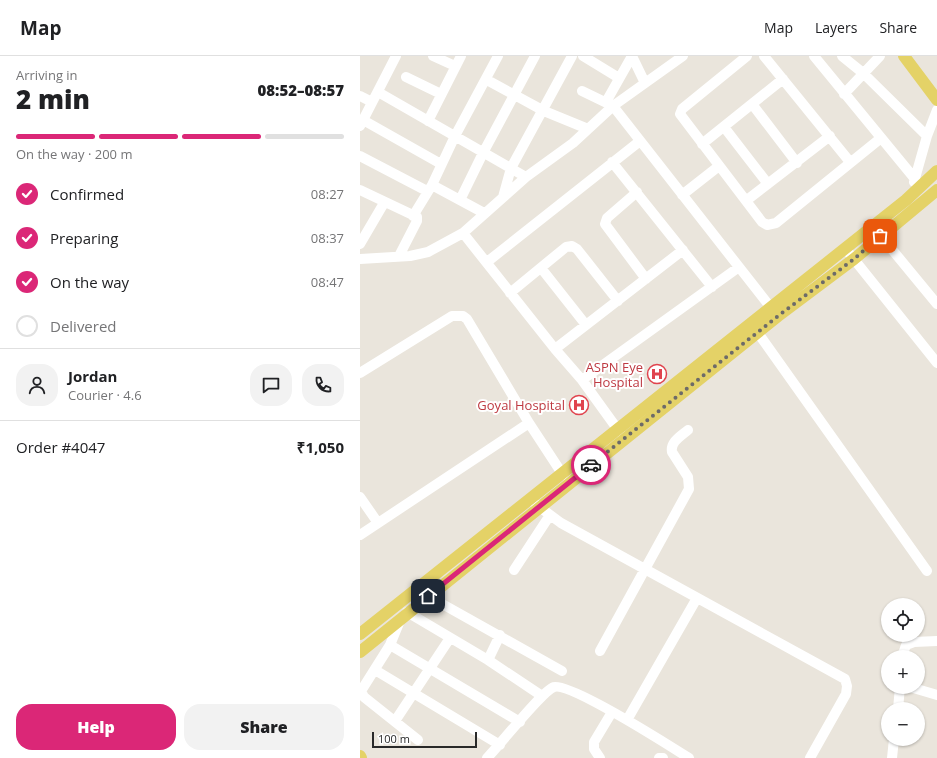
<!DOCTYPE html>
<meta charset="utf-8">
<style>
body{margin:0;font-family:"Open Sans",sans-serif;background:#f2f2f2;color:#202124;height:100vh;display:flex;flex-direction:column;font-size:15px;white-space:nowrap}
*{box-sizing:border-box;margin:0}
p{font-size:13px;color:#757577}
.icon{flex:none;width:22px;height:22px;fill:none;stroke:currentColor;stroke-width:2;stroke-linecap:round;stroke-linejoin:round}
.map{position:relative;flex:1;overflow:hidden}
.panel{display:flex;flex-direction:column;background:#fff;width:360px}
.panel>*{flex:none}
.controls{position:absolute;left:521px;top:542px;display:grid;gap:8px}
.controls a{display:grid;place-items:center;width:44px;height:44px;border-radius:50%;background:#fff;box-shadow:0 1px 3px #0004;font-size:20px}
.scale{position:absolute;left:12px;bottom:10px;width:105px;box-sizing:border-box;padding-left:4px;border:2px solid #292929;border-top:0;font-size:11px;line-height:14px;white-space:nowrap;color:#292929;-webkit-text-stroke:3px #fff;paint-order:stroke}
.pin{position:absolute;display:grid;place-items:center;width:34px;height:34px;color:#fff;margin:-17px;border-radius:8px;box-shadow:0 2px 6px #0006}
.courier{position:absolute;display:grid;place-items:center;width:40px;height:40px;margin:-20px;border:3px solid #db2777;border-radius:50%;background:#fff;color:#222;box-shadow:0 1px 5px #0007}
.head em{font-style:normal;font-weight:800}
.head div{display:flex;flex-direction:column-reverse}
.head{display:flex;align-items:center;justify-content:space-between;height:68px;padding:0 16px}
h1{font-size:26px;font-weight:800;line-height:30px}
.bar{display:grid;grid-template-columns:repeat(4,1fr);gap:6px 4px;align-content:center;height:48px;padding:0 16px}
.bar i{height:5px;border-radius:3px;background:#e0e0e0}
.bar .selected{background:#db2777}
.bar p{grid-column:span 4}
.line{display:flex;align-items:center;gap:10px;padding:0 16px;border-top:1px solid #e0e0e0}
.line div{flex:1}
.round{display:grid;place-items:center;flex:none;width:42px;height:42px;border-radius:16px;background:#f2f2f2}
ol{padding:0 16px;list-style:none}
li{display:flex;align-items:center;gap:12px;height:44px}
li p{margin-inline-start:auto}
li .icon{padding:4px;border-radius:50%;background:#db2777;color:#fff;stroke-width:4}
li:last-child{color:#757577}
li i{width:22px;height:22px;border:2px solid #e0e0e0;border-radius:50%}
.action{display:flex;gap:8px;margin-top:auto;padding:8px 16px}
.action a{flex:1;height:46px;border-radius:16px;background:#db2777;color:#fff;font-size:16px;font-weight:800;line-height:46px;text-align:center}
.action a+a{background:#f2f2f2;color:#202124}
header{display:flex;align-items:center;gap:24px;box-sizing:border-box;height:56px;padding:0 20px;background:#fff;border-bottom:1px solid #e0e0e0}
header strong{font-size:19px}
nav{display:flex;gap:22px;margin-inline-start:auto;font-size:14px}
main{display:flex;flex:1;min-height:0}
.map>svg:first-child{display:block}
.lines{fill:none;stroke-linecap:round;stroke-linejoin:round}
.minor{stroke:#fff;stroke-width:10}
.major{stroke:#e4d267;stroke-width:12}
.done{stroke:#6d6b68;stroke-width:4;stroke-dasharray:0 7.2}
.route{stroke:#db2777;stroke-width:5}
.labels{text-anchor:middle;stroke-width:4;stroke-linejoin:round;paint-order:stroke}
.health-label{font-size:13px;fill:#be3a42;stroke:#fff;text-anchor:end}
</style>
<header>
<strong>Map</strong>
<nav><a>Map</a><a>Layers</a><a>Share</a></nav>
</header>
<main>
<section class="panel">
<div class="head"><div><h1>2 min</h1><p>Arriving in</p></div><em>08:52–08:57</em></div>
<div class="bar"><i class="selected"></i><i class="selected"></i><i class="selected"></i><i></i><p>On the way · 200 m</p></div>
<ol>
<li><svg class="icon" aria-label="check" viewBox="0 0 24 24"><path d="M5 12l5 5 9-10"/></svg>Confirmed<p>08:27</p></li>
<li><svg class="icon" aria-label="check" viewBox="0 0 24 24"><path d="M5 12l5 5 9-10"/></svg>Preparing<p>08:37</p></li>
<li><svg class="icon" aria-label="check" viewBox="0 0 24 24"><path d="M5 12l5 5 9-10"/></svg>On the way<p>08:47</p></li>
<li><i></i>Delivered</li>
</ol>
<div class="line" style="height:72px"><a class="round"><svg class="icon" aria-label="person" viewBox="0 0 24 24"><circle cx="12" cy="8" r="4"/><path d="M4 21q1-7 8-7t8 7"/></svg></a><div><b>Jordan</b><p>Courier · 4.6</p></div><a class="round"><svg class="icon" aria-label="chat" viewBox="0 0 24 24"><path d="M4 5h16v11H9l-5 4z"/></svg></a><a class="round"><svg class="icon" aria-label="phone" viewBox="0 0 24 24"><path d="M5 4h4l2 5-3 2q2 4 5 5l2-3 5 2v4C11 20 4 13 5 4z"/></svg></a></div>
<div class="line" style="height:52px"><div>Order #4047</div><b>₹1,050</b></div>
<div class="action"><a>Help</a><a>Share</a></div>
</section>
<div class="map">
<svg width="577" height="702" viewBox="0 0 577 702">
<rect width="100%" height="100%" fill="#eae5dc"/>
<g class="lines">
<path class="minor" d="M73,0L95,10
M223,0L259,22
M272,0L285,27
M387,0L322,53L320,58L402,166L407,169L416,167L521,82
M404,0L490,106
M454,0L555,123
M482,0L503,17L567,80
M46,21L81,38
M127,24L184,55L228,73
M222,35L253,50L415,257
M18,36L166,121
M484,38L520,0
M0,40L12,46
M246,46L272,0
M392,48L437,107
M3,64L81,108
M68,65L101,0
M0,70L36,0
M364,71L408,128
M342,88L423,23
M0,100L67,135
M252,106L352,231
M554,126L567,80L577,54
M72,129L124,157
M0,134L57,161V165L39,200
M277,136L247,162L245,168L286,223
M322,139L359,110
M143,141L151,112L212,0
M100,144L123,97L175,0
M387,144L470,80
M53,160L72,129L95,80L138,0
M103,177L195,293L222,324L261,378
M520,179L577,248
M0,188L24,147
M485,192L577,307
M0,203L50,200L68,196L103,177L166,121L213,87L253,50L323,0
M127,206L280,85
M181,212L226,269
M150,237L206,191L212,190L217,193L258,245
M398,277L567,515
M195,293L323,194
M0,317L92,260H103L107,263L169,367
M222,324L379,211
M0,441L18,467
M174,447L201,467L485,623L487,630L486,638L450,702
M0,479L169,367L203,419
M154,514L190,459
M68,540L202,615
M47,556L128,604L182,640
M41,562L30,589L1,635L4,641L58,684
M30,589L160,666
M240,595L329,433L328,421L312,396C310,386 321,380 328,374
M542,601L546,589L554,586L577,585
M128,604L140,579
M15,614L140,689
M550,631L577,639
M538,653L540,631
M267,664L337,542
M35,665L90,582
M127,702C140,689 182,635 194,631C210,626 310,690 329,702
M240,702L234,693V686L252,656
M299,702H303
M532,702L534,683"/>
<path class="major" d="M544,0L577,44
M0,578C183,434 364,288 546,144L577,115
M0,596L418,260L494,203L577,134
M0,700L1,702"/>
</g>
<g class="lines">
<path class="done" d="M231,409L418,260L494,203L520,180"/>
<path class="route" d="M68,540L231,409"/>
</g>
<defs>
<symbol id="hospital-ring" viewBox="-11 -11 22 22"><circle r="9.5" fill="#fff" stroke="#e0444e" stroke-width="1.5"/><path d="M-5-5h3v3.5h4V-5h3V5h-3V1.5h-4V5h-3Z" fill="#e0444e"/></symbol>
</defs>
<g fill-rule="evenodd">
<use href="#hospital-ring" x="286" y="307" width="22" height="22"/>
<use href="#hospital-ring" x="208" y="338" width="22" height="22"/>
</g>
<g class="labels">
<g class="health-label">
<text x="283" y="316">ASPN Eye<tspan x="283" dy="15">Hospital</tspan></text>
<text x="205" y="354">Goyal Hospital</text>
</g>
</g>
</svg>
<div class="controls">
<a><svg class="icon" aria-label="locate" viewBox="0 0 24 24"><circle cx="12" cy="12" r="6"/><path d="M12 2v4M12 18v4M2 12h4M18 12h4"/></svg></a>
<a>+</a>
<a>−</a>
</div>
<div class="scale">100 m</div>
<div class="pin" style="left:520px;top:180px;background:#ea580c"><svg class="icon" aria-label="bag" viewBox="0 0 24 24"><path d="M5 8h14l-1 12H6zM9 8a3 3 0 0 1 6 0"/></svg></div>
<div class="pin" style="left:68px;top:540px;background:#1f2937"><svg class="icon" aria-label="home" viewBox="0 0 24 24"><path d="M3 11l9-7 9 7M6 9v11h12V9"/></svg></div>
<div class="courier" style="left:231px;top:409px"><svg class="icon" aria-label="car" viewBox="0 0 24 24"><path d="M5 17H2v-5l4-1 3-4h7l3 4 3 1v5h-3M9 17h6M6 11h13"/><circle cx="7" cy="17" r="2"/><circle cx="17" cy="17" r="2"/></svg></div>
</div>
</main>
